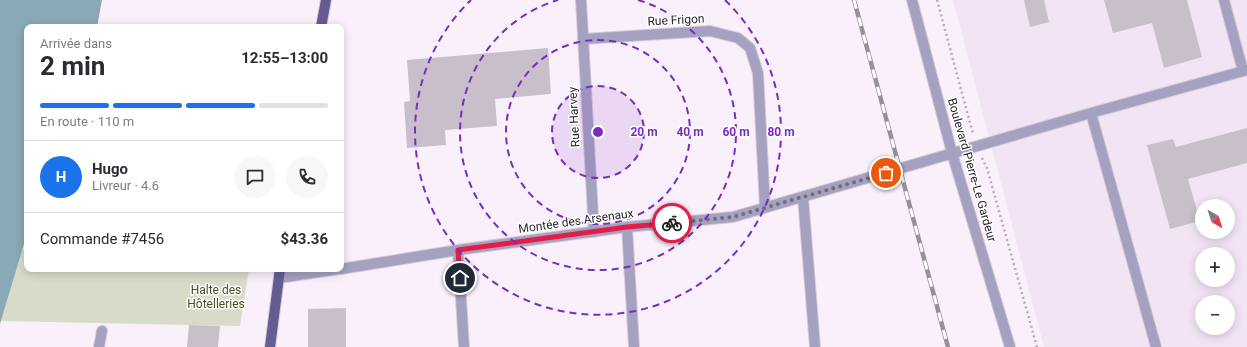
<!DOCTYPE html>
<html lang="fr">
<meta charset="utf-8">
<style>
body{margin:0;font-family:Roboto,sans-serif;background:#f7f7f7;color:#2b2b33;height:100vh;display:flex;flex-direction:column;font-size:15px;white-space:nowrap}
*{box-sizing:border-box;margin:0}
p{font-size:13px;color:#7c7c81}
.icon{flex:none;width:22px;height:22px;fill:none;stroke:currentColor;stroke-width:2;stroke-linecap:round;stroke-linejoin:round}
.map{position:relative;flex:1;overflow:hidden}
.panel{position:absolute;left:24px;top:24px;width:320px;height:248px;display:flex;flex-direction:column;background:#fff;border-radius:8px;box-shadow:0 2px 10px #0003}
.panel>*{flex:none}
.needle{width:26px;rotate:141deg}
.controls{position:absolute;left:1195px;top:199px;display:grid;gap:8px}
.controls a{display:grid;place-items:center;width:40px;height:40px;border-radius:50%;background:#fff;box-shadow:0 2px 10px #0003;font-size:20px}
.pin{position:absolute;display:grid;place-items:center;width:34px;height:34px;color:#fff;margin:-17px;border:2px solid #fff;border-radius:50%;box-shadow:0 1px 4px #0007}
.courier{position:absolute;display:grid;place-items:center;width:40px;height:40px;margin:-20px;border:3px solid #e11d48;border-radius:50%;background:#fff;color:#222;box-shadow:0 1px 5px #0007}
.head em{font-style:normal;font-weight:700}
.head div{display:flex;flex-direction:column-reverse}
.head{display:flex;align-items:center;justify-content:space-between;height:68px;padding:0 16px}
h1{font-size:26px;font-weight:700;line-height:30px}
.bar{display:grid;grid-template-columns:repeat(4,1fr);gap:6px 4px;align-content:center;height:48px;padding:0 16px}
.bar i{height:5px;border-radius:3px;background:#e1e1e2}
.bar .active{background:#1a73e8}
.bar p{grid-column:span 4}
.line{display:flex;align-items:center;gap:10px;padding:0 16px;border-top:1px solid #e1e1e2}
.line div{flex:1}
.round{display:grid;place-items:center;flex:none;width:42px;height:42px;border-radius:21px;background:#f7f7f7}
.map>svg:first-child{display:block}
.built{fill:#f2e4f5;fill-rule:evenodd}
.green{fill:#d8dbc7}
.water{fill:#89a9b7}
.building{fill:#c8bfca}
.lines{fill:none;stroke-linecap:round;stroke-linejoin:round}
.minor-casing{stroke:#d4ccd6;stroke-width:12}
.major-casing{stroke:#d4ccd6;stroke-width:12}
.path{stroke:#b5aeb6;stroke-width:2.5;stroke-dasharray:2 3;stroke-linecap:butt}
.minor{stroke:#a4a1c1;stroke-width:10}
.major{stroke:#645d93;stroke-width:10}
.rail-casing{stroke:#979098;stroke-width:4.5}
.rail{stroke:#fff;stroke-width:3;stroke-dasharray:9;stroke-linecap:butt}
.done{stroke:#736d74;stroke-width:4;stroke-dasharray:0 7.2}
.route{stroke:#e11d48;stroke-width:5}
.ring{fill:none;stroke:#7b2cbf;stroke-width:2;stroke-dasharray:7 5}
.labels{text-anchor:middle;stroke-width:3;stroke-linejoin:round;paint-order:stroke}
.street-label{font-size:12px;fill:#2b272b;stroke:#fff}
.park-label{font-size:12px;fill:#484d1c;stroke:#fff}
.centre{fill:#7b2cbf;stroke:#fff;stroke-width:2}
.ring-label{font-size:12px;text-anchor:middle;font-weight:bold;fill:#7b2cbf;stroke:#fff;stroke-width:3;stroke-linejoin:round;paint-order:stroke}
</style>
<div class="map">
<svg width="1247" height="347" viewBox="0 0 1247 347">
<rect width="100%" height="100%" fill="#f9f0fb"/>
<path class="built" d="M953,0H1247V347H1044ZM1202,206H1228V232H1202ZM1202,254H1228V280H1202ZM1202,302H1228V328H1202Z"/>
<path class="green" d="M22,250H27V269H249L240,326L1,321Z"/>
<path class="water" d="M0,0H102L97,27H27V234L0,324Z"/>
<path class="building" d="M1024,0H1044L1049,22L1030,27Z
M1104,0H1187L1202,57L1164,68L1152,23L1113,33Z
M548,48L551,94L495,99L497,126L445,130L446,145L407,148L404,102L410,101L407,60Z
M1247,128V163L1188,179L1200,221L1170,229L1147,145L1173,139L1176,147Z
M346,308V347H308V309Z
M189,325L220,326L218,347H187Z"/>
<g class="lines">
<defs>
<path id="minor" d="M581,0L594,232
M912,0L952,153L1010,347
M1224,0L1243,71
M583,39L710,31L738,38L750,48L758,73L765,207
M1091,113L1156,347
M803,197L815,347
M627,227L634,347
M458,250L464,347
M341,269L458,250L627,227L733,217L1091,113L1247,70
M279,278L339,269
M99,347L102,331"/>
<path id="major" d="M321,27L326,0
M270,347L280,269"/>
</defs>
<use href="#minor" class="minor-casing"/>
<use href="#major" class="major-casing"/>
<path class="path" d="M937,0L973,134
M982,158L987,168L1037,347"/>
<use href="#minor" class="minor"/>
<use href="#major" class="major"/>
<defs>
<path id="rail" d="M854,0L948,347"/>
</defs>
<use href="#rail" class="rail-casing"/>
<use href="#rail" class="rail"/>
</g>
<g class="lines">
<path class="done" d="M672,223L733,217L886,173"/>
<path class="route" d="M460,278L458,250L627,227L672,223"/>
</g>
<circle cx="598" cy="132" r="46" fill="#7b2cbf" fill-opacity=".12"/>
<g class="ring">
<circle cx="598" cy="132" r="46"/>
<circle cx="598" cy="132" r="92"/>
<path d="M638 0A138 138 0 1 1 558 0"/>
<path d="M725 0A183 183 0 1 1 471 0"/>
</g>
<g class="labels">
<g class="street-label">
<text transform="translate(676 20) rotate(-3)" y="4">Rue Frigon</text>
<text transform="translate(574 117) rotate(-93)" y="4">Rue Harvey</text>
<text transform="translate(972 170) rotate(74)" y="4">Boulevard Pierre-Le Gardeur</text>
<text transform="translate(576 221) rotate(-8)" y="4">Montée des Arsenaux</text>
</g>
<g class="park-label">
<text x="216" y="294">Halte des<tspan x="216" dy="14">Hôtelleries</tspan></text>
</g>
</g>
<circle cx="598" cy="132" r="6" class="centre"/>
<g class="ring-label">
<text x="644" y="136">20 m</text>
<text x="690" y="136">40 m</text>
<text x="736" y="136">60 m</text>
<text x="781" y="136">80 m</text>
</g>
</svg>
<div class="controls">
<a><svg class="needle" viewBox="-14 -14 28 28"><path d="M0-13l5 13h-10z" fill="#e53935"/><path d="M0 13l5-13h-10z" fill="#7c7c81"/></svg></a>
<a>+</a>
<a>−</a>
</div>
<div class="pin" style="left:886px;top:173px;background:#ea580c"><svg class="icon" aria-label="bag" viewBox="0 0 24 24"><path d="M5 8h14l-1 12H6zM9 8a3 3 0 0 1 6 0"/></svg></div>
<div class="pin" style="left:460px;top:278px;background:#1f2937"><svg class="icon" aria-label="home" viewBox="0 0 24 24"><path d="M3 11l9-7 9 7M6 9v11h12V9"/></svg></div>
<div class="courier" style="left:672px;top:223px"><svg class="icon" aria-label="bike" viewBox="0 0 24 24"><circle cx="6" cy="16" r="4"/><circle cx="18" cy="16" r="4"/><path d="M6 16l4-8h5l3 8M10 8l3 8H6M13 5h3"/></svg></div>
<section class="panel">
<div class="head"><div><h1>2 min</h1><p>Arrivée dans</p></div><em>12:55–13:00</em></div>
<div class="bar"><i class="active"></i><i class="active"></i><i class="active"></i><i></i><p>En route · 110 m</p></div>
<div class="line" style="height:72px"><b class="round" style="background:#1a73e8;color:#fff">H</b><div><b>Hugo</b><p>Livreur · 4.6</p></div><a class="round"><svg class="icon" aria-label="chat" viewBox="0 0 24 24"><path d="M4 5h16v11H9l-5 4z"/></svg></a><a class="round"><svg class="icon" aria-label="phone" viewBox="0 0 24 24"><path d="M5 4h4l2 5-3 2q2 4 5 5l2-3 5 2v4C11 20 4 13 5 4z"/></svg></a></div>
<div class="line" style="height:52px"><div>Commande #7456</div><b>$43.36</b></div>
</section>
</div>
